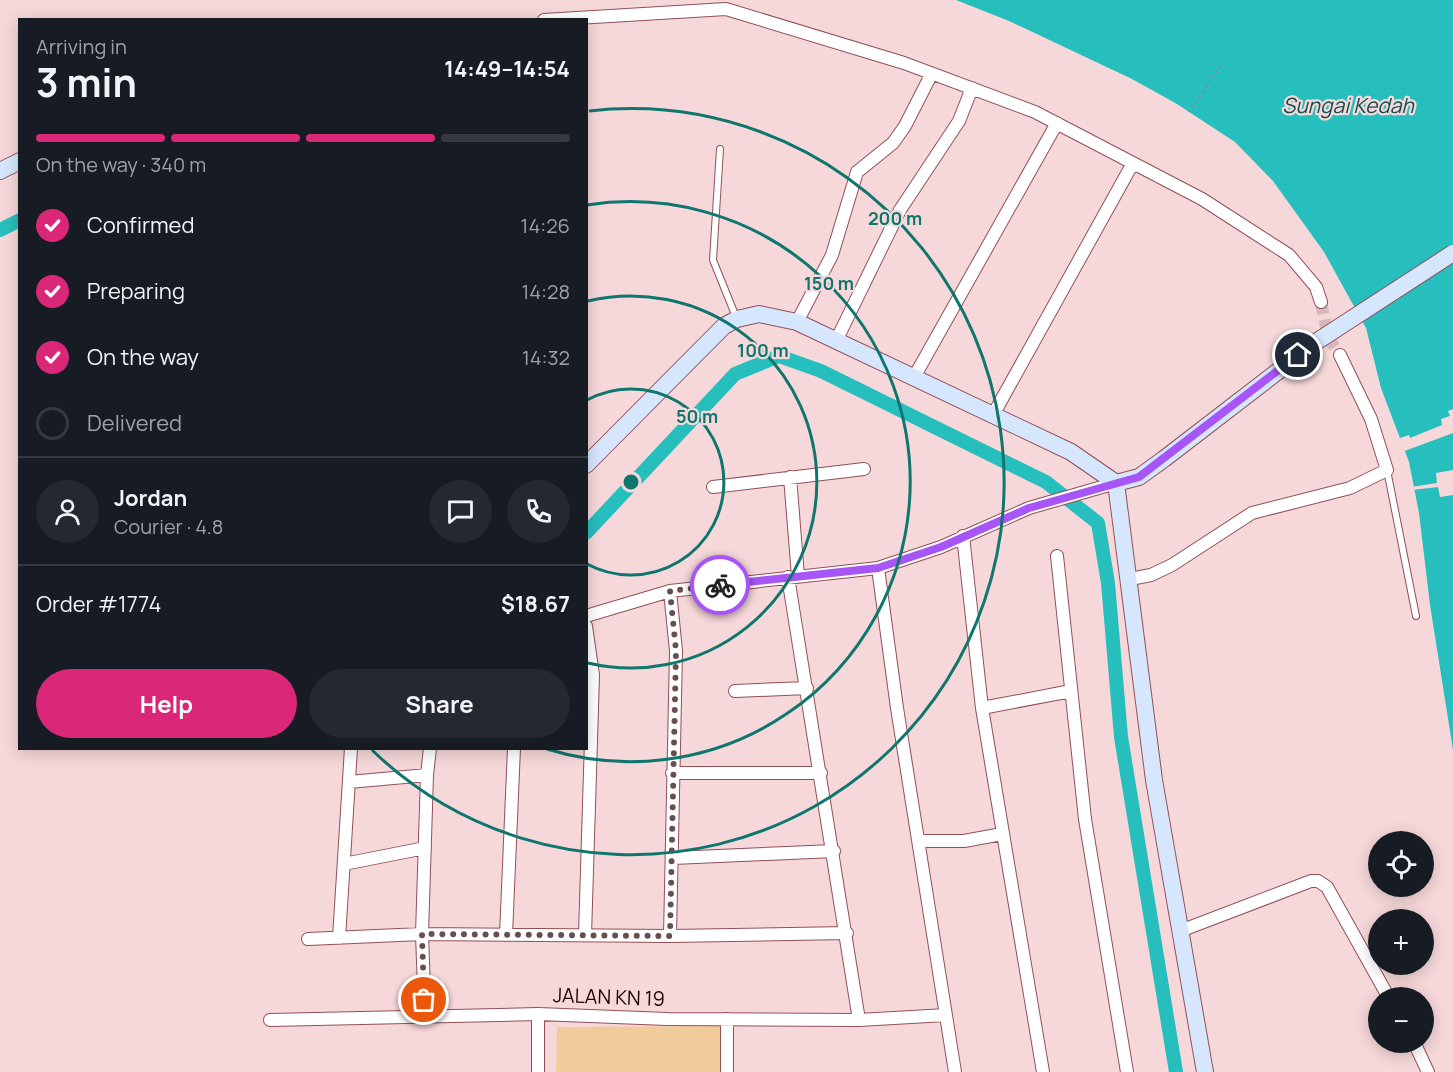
<!DOCTYPE html>
<meta charset="utf-8">
<style>
body{margin:0;font-family:Manrope,sans-serif;background:#242831;color:#f1f3f6;height:100vh;display:flex;flex-direction:column;font-size:22px;white-space:nowrap}
*{box-sizing:border-box;margin:0}
p{font-size:20px;color:#9ea1a6}
.icon{flex:none;width:33px;height:33px;fill:none;stroke:currentColor;stroke-width:2;stroke-linecap:round;stroke-linejoin:round}
.map{position:relative;flex:1;overflow:hidden}
.sheet{position:absolute;left:18px;top:18px;width:570px;height:732px;display:flex;flex-direction:column;background:#171b24;border-radius:0px;box-shadow:0 3px 15px #0003}
.sheet>*{flex:none}
.fabs{position:absolute;left:1368px;top:831px;display:grid;gap:12px}
.fabs a{display:grid;place-items:center;width:66px;height:66px;border-radius:50%;background:#171b24;box-shadow:0 3px 15px #0003;font-size:30px}
.pin{position:absolute;display:grid;place-items:center;width:51px;height:51px;color:#fff;margin:-26px;border:3px solid #fff;border-radius:50%;box-shadow:0 2px 6px #0007}
.courier{position:absolute;display:grid;place-items:center;width:60px;height:60px;margin:-30px;border:4px solid #a855f7;border-radius:50%;background:#fff;color:#222;box-shadow:0 2px 8px #0007}
.headline em{font-style:normal;font-weight:700}
.headline div{display:flex;flex-direction:column-reverse}
.headline{display:flex;align-items:center;justify-content:space-between;height:102px;padding:0 18px}
h1{font-size:39px;font-weight:700;line-height:45px}
.bar{display:grid;grid-template-columns:repeat(4,1fr);gap:9px 6px;align-content:center;height:72px;padding:0 18px}
.bar i{height:8px;border-radius:4px;background:#363941}
.bar .current{background:#db2777}
.bar p{grid-column:span 4}
.line{display:flex;align-items:center;gap:15px;padding:0 18px;border-top:2px solid #363941}
.line div{flex:1}
.round{display:grid;place-items:center;flex:none;width:63px;height:63px;border-radius:32px;background:#242831}
ol{padding:0 18px;list-style:none}
li{display:flex;align-items:center;gap:18px;height:66px}
li p{margin-inline-start:auto}
li .icon{padding:6px;border-radius:50%;background:#db2777;color:#fff;stroke-width:4}
li:last-child{color:#9ea1a6}
li i{width:33px;height:33px;border:3px solid #363941;border-radius:50%}
.cta{display:flex;gap:12px;margin-top:auto;padding:12px 18px}
.cta a{flex:1;height:69px;border-radius:36px;background:#db2777;color:#fff;font-size:24px;font-weight:700;line-height:69px;text-align:center}
.cta a+a{background:#242831;color:#f1f3f6}
.map>svg:first-child{display:block}
.green{fill:#f1cb9a}
.water{fill:#26bfbd}
.pier{fill:#f7d8da}
.lines{fill:none;stroke-linecap:round;stroke-linejoin:round}
.canal{stroke:#26bfbd;stroke-width:14}
.street-tunnel{stroke:#d6b8ba;stroke-width:12;stroke-dasharray:12 6;stroke-linecap:butt}
.lane-casing{stroke:#905057;stroke-width:8}
.street-casing{stroke:#905057;stroke-width:14}
.secondary-casing{stroke:#905057;stroke-width:18}
.path{stroke:#977c7e;stroke-width:2;stroke-dasharray:1.5 4.5;stroke-linecap:butt}
.lane{stroke:#fff;stroke-width:6}
.street{stroke:#fff;stroke-width:12}
.secondary{stroke:#d6e7fd;stroke-width:16}
.secondary-bridge-casing{stroke:#905057;stroke-width:18;stroke-linecap:butt}
.secondary-bridge{stroke:#d6e7fd;stroke-width:16}
.done{stroke:#674e51;stroke-width:6;stroke-dasharray:0 10.8}
.route{stroke:#a855f7;stroke-width:8}
.ring{fill:none;stroke:#0f766e;stroke-width:3}
.labels{text-anchor:middle;stroke-width:4.5;stroke-linejoin:round;paint-order:stroke}
.street-label{font-size:20px;fill:#1a0407;stroke:#f7d8da}
.water-label{font-size:21px;font-style:italic;fill:#114e4d;stroke:#f7d8da}
.centre{fill:#0f766e;stroke:#f7d8da;stroke-width:3}
.ring-label{font-size:18px;text-anchor:middle;font-weight:bold;fill:#0f766e;stroke:#f7d8da;stroke-width:4.5;stroke-linejoin:round;paint-order:stroke}
</style>
<div class="map">
<svg width="1453" height="1072" viewBox="0 0 1453 1072">
<rect width="100%" height="100%" fill="#f7d8da"/>
<path class="green" d="M721,1026L720,1072H556L557,1027Z"/>
<path class="water" d="M956,0H1453V750L1430,605L1419,513L1409,462L1381,388L1366,328L1324,252L1273,181L1235,142L1177,104L1132,79L1009,21Z"/>
<path class="pier" d="M1453,409V433L1402,452L1397,439L1409,435L1410,438L1442,425L1441,419L1450,416L1448,411Z
M1453,470V495L1440,497L1438,487L1412,490L1411,487L1437,483L1436,473Z"/>
<g class="lines">
<path class="canal" d="M0,230L20,220
M586,533L735,374L779,356L821,371L1046,482L1098,523L1108,583L1121,737L1176,1072"/>
<path class="street-tunnel" d="M1321,302L1328,338L1340,355"/>
<defs>
<path id="lane" d="M720,149L713,260L736,317
M1387,470L1416,616"/>
<path id="street" d="M544,20L726,9L904,63L1035,112L1202,199L1289,255L1316,287L1321,302
M797,322L832,255L857,172L893,143L905,126L931,75
M836,341L900,210L959,121L972,88
M913,379L1057,123
M993,415L1133,163
M790,477L798,576
M713,487L864,469
M963,536L982,708L1043,1072
M1057,556L1085,819L1127,1072
M878,568L897,708L955,1072
M788,577L859,1020
M1130,579L1151,575L1172,565L1252,513L1350,488L1387,470L1371,419L1340,355
M586,616L670,591L878,568L941,547L1029,508L1116,483
M735,691L807,688
M982,708L1071,691
M672,773H821
M349,782L427,775
M919,841H964L1002,834
M673,858L834,851
M344,864L425,848
M1180,931L1311,881H1318L1327,887L1389,998
M506,935L514,748
M585,935L593,675L586,626
M670,936L676,651L670,591
M339,938L351,748
M308,939L422,934L670,936L847,933
M538,1014V1072
M425,1017L422,934L427,775L430,748
M270,1020L538,1014L667,1019L859,1020L946,1015
M1414,1042L1428,1072
M727,1072V1019"/>
<path id="secondary" d="M0,171L20,161
M586,465L724,326L737,319L759,314L797,322L1071,452L1116,483L1139,477L1164,459
M1116,483L1154,780L1205,1072"/>
</defs>
<use href="#lane" class="lane-casing"/>
<use href="#street" class="street-casing"/>
<use href="#secondary" class="secondary-casing"/>
<path class="path" d="M1189,112L1222,64"/>
<use href="#lane" class="lane"/>
<use href="#street" class="street"/>
<use href="#secondary" class="secondary"/>
<defs>
<path id="secondary-bridge" d="M1164,459L1316,342L1453,253"/>
</defs>
<use href="#secondary-bridge" class="secondary-bridge-casing"/>
<use href="#secondary-bridge" class="secondary-bridge"/>
</g>
<g class="lines">
<path class="done" d="M424,1000L422,934L670,936L676,651L670,591L720,585"/>
<path class="route" d="M720,585L878,568L941,547L1029,508L1139,477L1298,355"/>
</g>
<g class="ring">
<path d="M587 400A93 93 0 1 1 587 564"/>
<path d="M588 301A186 186 0 1 1 588 663"/>
<path d="M587 205A280 280 0 1 1 547 749"/>
<path d="M589 111A373 373 0 1 1 372 750"/>
</g>
<g class="labels">
<g class="street-label">
<text transform="translate(609 997) rotate(2)" y="7">JALAN KN 19</text>
</g>
<g class="water-label">
<text x="1348" y="113">Sungai Kedah</text>
</g>
</g>
<circle cx="631" cy="482" r="9" class="centre"/>
<g class="ring-label">
<text x="895" y="225">200 m</text>
<text x="829" y="290">150 m</text>
<text x="763" y="357">100 m</text>
<text x="697" y="423">50 m</text>
</g>
</svg>
<div class="fabs">
<a><svg class="icon" aria-label="locate" viewBox="0 0 24 24"><circle cx="12" cy="12" r="6"/><path d="M12 2v4M12 18v4M2 12h4M18 12h4"/></svg></a>
<a>+</a>
<a>−</a>
</div>
<div class="pin" style="left:424px;top:1000px;background:#ea580c"><svg class="icon" aria-label="bag" viewBox="0 0 24 24"><path d="M5 8h14l-1 12H6zM9 8a3 3 0 0 1 6 0"/></svg></div>
<div class="pin" style="left:1298px;top:355px;background:#1f2937"><svg class="icon" aria-label="home" viewBox="0 0 24 24"><path d="M3 11l9-7 9 7M6 9v11h12V9"/></svg></div>
<div class="courier" style="left:720px;top:585px"><svg class="icon" aria-label="bike" viewBox="0 0 24 24"><circle cx="6" cy="16" r="4"/><circle cx="18" cy="16" r="4"/><path d="M6 16l4-8h5l3 8M10 8l3 8H6M13 5h3"/></svg></div>
<section class="sheet">
<div class="headline"><div><h1>3 min</h1><p>Arriving in</p></div><em>14:49–14:54</em></div>
<div class="bar"><i class="current"></i><i class="current"></i><i class="current"></i><i></i><p>On the way · 340 m</p></div>
<ol>
<li><svg class="icon" aria-label="check" viewBox="0 0 24 24"><path d="M5 12l5 5 9-10"/></svg>Confirmed<p>14:26</p></li>
<li><svg class="icon" aria-label="check" viewBox="0 0 24 24"><path d="M5 12l5 5 9-10"/></svg>Preparing<p>14:28</p></li>
<li><svg class="icon" aria-label="check" viewBox="0 0 24 24"><path d="M5 12l5 5 9-10"/></svg>On the way<p>14:32</p></li>
<li><i></i>Delivered</li>
</ol>
<div class="line" style="height:108px"><a class="round"><svg class="icon" aria-label="person" viewBox="0 0 24 24"><circle cx="12" cy="8" r="4"/><path d="M4 21q1-7 8-7t8 7"/></svg></a><div><b>Jordan</b><p>Courier · 4.8</p></div><a class="round"><svg class="icon" aria-label="chat" viewBox="0 0 24 24"><path d="M4 5h16v11H9l-5 4z"/></svg></a><a class="round"><svg class="icon" aria-label="phone" viewBox="0 0 24 24"><path d="M5 4h4l2 5-3 2q2 4 5 5l2-3 5 2v4C11 20 4 13 5 4z"/></svg></a></div>
<div class="line" style="height:78px"><div>Order #1774</div><b>$18.67</b></div>
<div class="cta"><a>Help</a><a>Share</a></div>
</section>
</div>
